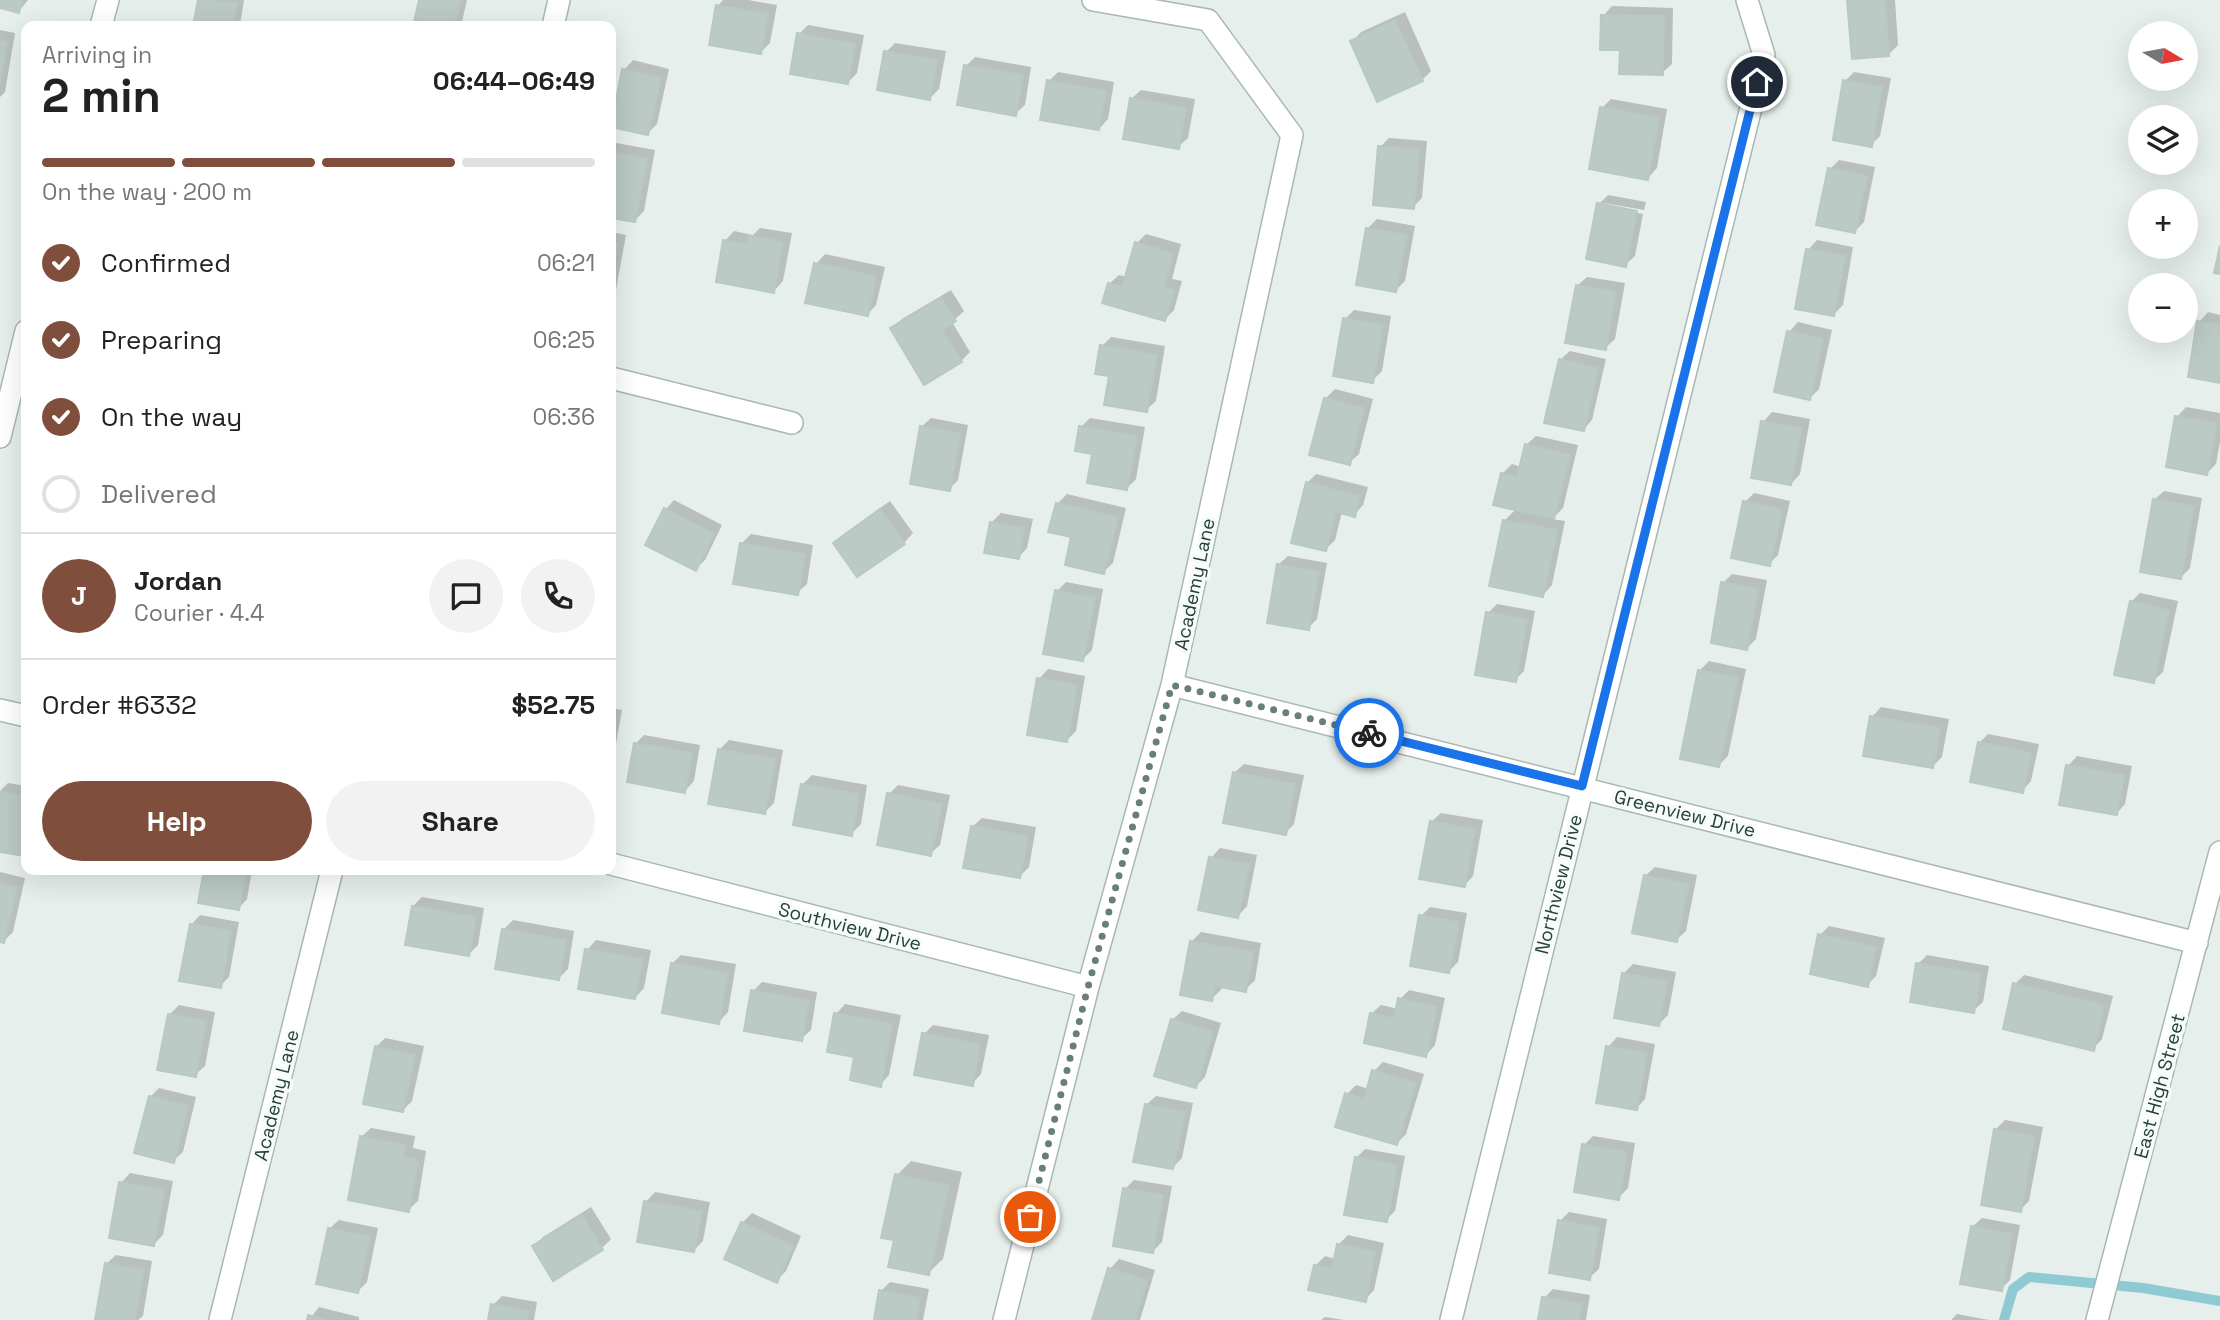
<!DOCTYPE html>
<meta charset="utf-8">
<style>
body{margin:0;font-family:"Space Grotesk",sans-serif;background:#f2f2f2;color:#222;height:100vh;display:flex;flex-direction:column;font-size:26px;white-space:nowrap}
*{box-sizing:border-box;margin:0}
p{font-size:23px;color:#767676}
.icon{flex:none;width:38px;height:38px;fill:none;stroke:currentColor;stroke-width:2;stroke-linecap:round;stroke-linejoin:round}
.map{position:relative;flex:1;overflow:hidden}
.panel{position:absolute;left:21px;top:21px;width:595px;height:854px;display:flex;flex-direction:column;background:#fff;border-radius:14px;box-shadow:0 7px 28px #0002}
.panel>*{flex:none}
.needle{width:46px;rotate:100deg}
.tools{position:absolute;left:2128px;top:21px;display:grid;gap:14px}
.tools a{display:grid;place-items:center;width:70px;height:70px;border-radius:50%;background:#fff;box-shadow:0 7px 28px #0002;font-size:35px}
.pin{position:absolute;display:grid;place-items:center;width:60px;height:60px;color:#fff;margin:-30px;border:4px solid #fff;border-radius:50%;box-shadow:0 2px 7px #0007}
.courier{position:absolute;display:grid;place-items:center;width:70px;height:70px;margin:-35px;border:5px solid #1a73e8;border-radius:50%;background:#fff;color:#222;box-shadow:0 2px 9px #0007}
.summary em{font-style:normal;font-weight:800}
.summary div{display:flex;flex-direction:column-reverse}
.summary{display:flex;align-items:center;justify-content:space-between;height:119px;padding:0 21px}
h1{font-size:46px;font-weight:800;line-height:52px}
.bar{display:grid;grid-template-columns:repeat(4,1fr);gap:10px 7px;align-content:center;height:84px;padding:0 21px}
.bar i{height:9px;border-radius:5px;background:#e0e0e0}
.bar .active{background:#804e3d}
.bar p{grid-column:span 4}
.line{display:flex;align-items:center;gap:18px;padding:0 21px;border-top:2px solid #e0e0e0}
.line div{flex:1}
.round{display:grid;place-items:center;flex:none;width:74px;height:74px;border-radius:37px;background:#f2f2f2}
ol{padding:0 21px;list-style:none}
li{display:flex;align-items:center;gap:21px;height:77px}
li p{margin-inline-start:auto}
li .icon{padding:7px;border-radius:50%;background:#804e3d;color:#fff;stroke-width:4}
li:last-child{color:#767676}
li i{width:38px;height:38px;border:4px solid #e0e0e0;border-radius:50%}
.button{display:flex;gap:14px;margin-top:auto;padding:14px 21px}
.button a{flex:1;height:80px;border-radius:42px;background:#804e3d;color:#fff;font-size:28px;font-weight:800;line-height:80px;text-align:center}
.button a+a{background:#f2f2f2;color:#222}
.map>svg:first-child{display:block}
.shadow{fill:#0003}
.lines{fill:none;stroke-linecap:round;stroke-linejoin:round}
.stream{stroke:#8ec9d4;stroke-width:10}
.building{fill:#bbcac4;stroke:#b8c9c2;stroke-width:2}
.minor-casing{stroke:#a8b8b2;stroke-width:24}
.minor{stroke:#fff;stroke-width:21}
.done{stroke:#687f78;stroke-width:7;stroke-dasharray:0 12.6}
.route{stroke:#1a73e8;stroke-width:9}
.labels{text-anchor:middle;stroke-width:7;stroke-linejoin:round;paint-order:stroke}
.street-label{font-size:19px;fill:#24423a;stroke:#f7fbf9}
</style>
<div class="map">
<svg width="2220" height="1320" viewBox="0 0 2220 1320">
<rect width="100%" height="100%" fill="#e6efeb"/>
<path class="shadow" d="M0,0H28L19,11L0,7Z
M200,0H244L240,26H195Z
M421,0H467L461,26H415Z
M723,0H748L777,5L770,43L761,52L718,6Z
M1849,0H1895L1898,45L1889,54Z
M1612,6L1673,8L1672,64L1662,73L1622,49L1603,16Z
M1405,12L1431,71L1422,80L1352,42L1361,32Z
M808,25L864,35L857,73L848,82L799,34Z
M0,30L15,33L5,92L0,97Z
M895,43L946,51L939,89L930,98L886,52Z
M975,57L1031,67L1025,105L1015,114L966,66Z
M633,60L669,69L657,124L648,133L624,70Z
M1058,72L1114,82L1108,119L1099,129L1049,81Z
M1854,72L1891,78L1880,136L1871,145L1845,81Z
M1141,90L1195,99L1188,138L1178,147L1131,99Z
M1611,99L1667,109L1657,168L1648,178L1602,108Z
M1389,138L1427,141L1422,198L1413,207L1380,147Z
M616,143L655,150L644,211L635,220L611,216V149Z
M1839,160L1875,167L1864,222L1855,231L1830,169Z
M1608,195L1646,202L1644,210L1604,203V206L1643,214L1635,256L1625,265L1599,204Z
M1377,219L1415,226L1405,281L1396,290L1368,228Z
M760,228L792,233L783,281L774,291L725,241L734,231L753,235Z
M611,232L626,235L616,290L611,295Z
M1146,234L1181,244L1172,279L1182,281L1174,310L1165,319L1109,284L1119,275L1127,277L1137,243Z
M1817,240L1853,247L1843,305L1834,314L1808,250Z
M825,254L885,267L876,305L867,315L816,264Z
M1587,277L1625,283L1615,339L1605,348L1577,286Z
M951,290L964,311L952,322L970,352L961,361L893,328L902,319Z
M1354,310L1391,316L1382,371L1372,381L1345,319Z
M2208,312L2220,315V381L2199,322Z
M1798,322L1832,330L1819,389L1810,398L1789,332Z
M1111,337L1165,346L1156,401L1146,410L1111,375L1102,346Z
M1570,351L1606,359L1592,420L1583,430L1560,360Z
M1335,389L1373,399L1359,454L1349,463L1325,399Z
M2186,407L2220,413V442L2216,464L2207,473L2177,417Z
M1772,412L1810,419L1800,474L1791,484L1763,422Z
M931,418L968,425L958,480L949,489L921,427Z
M1090,418L1145,427L1136,479L1127,488L1094,452L1081,427Z
M1536,436L1578,445L1563,508L1552,519L1565,521L1552,585L1543,595L1505,520L1517,508L1502,474L1512,464L1521,467L1526,445Z
M1316,474L1368,487L1363,505L1354,515L1342,512L1335,540L1326,549L1307,483Z
M2164,491L2202,498L2190,568L2181,577L2154,500Z
M1754,493L1790,501L1778,555L1769,564L1745,502Z
M1067,494L1126,508L1113,563L1103,572L1073,536L1057,504Z
M674,500L722,525L705,560L695,569L665,510Z
M890,501L913,533L904,543H835L844,534Z
M1001,513L1033,519L1027,548L1018,558L991,523Z
M751,534L813,545L807,584L797,593L742,543Z
M1288,556L1327,563L1317,619L1308,628L1278,565Z
M1732,574L1767,580L1756,639L1747,648L1723,583Z
M1066,582L1103,589L1092,650L1082,660L1057,591Z
M2140,593L2178,601L2163,672L2153,681L2131,602Z
M1497,604L1535,611L1524,671L1515,680L1488,613Z
M1709,661L1746,669L1728,756L1719,765L1700,670Z
M1048,669L1085,676L1076,731L1066,741L1039,679Z
M1881,707L1949,719L1942,757L1933,766L1872,717Z
M611,708L622,710L613,761L611,764Z
M1988,734L2039,744L2031,781L2022,791L1979,743Z
M644,735L700,745L694,781L685,791L635,744Z
M729,740L783,750L774,803L765,812L719,750Z
M2077,756L2132,766L2125,804L2116,814L2068,766Z
M1244,764L1304,775L1294,824L1285,833L1234,773Z
M812,775L867,785L861,824L851,834L802,785Z
M8,783L26,786V855L0,850V791Z
M898,785L950,795L940,845L930,854L889,794Z
M1441,813L1483,820L1473,876L1464,886L1431,822Z
M982,818L1036,827L1029,867L1020,876L972,827Z
M1220,848L1257,855L1247,906L1238,916L1211,858Z
M1655,867L1697,875L1686,931L1676,940L1645,876Z
M206,870H252L247,899L238,909L200,902Z
M0,872L25,878L13,932L4,941H0Z
M422,897L484,908L478,945L468,955L413,906Z
M1430,907L1467,913L1458,962L1449,971L1421,916Z
M200,915L239,922L229,977L220,986L191,925Z
M513,920L574,931L568,969L558,979L503,930Z
M1829,926L1885,938L1876,976L1867,985L1820,935Z
M1201,932L1261,943L1255,980L1245,990L1222,985L1221,990L1211,999L1191,942Z
M596,940L651,950L644,988L635,998L587,950Z
M681,955L736,964L728,1012L719,1022L672,964Z
M1927,955L1989,966L1983,1002L1973,1011L1918,964Z
M1633,964L1676,972L1668,1015L1659,1024L1624,973Z
M2024,975L2113,996L2102,1039L2093,1049L2015,984Z
M762,982L817,992L811,1030L801,1039L753,991Z
M1409,990L1445,998L1435,1045L1426,1055L1371,1014L1381,1005L1398,1009L1400,999Z
M845,1004L901,1015L889,1075L880,1085L856,1056L836,1014Z
M179,1005L215,1012L205,1066L195,1075L170,1014Z
M1182,1011L1221,1023L1205,1077L1196,1086L1172,1020Z
M933,1025L989,1035L981,1074L972,1084L924,1034Z
M1617,1037L1655,1044L1645,1099L1636,1109L1608,1047Z
M385,1038L424,1046L412,1101L403,1110L376,1047Z
M1383,1062L1424,1074L1406,1134L1397,1143L1347,1094L1356,1085L1369,1089L1374,1071Z
M159,1088L196,1097L183,1152L173,1161L150,1097Z
M1156,1096L1193,1103L1182,1158L1172,1168L1146,1105Z
M2005,1120L2043,1127L2029,1201L2020,1210L1996,1129Z
M371,1128L415,1136L413,1148L426,1151L418,1201L408,1210L361,1137Z
M1593,1136L1635,1143L1628,1188L1618,1198L1584,1145Z
M1365,1149L1405,1156L1395,1211L1386,1220L1356,1158Z
M911,1161L962,1172L943,1259L928,1273L896,1239L897,1175Z
M130,1173L173,1181L163,1235L154,1244L121,1183Z
M1134,1180L1172,1186L1162,1242L1153,1251L1125,1189Z
M655,1192L710,1202L703,1241L694,1250L646,1202Z
M591,1207L611,1239L602,1248L534,1247L543,1237Z
M1569,1212L1607,1219L1599,1269L1589,1278L1560,1221Z
M752,1213L801,1236L786,1271L776,1281L727,1258L742,1223Z
M1982,1218L2020,1225L2010,1280L2001,1289L1972,1227Z
M339,1220L378,1228L367,1282L358,1291L329,1229Z
M1348,1235L1384,1243L1374,1290L1365,1300L1315,1266L1325,1256L1335,1259L1338,1245Z
M116,1255L152,1261L143,1316L138,1320H106V1264Z
M1119,1259L1155,1270L1140,1320H1094L1110,1269Z
M890,1282L929,1289L923,1320H876L881,1291Z
M1553,1289L1590,1295L1586,1320H1540L1544,1298Z
M502,1296L537,1302L534,1320H490L493,1305Z
M319,1307L359,1317V1320H309Z
M1957,1314L1989,1320H1951Z
M1325,1317L1344,1320H1321Z"/>
<g class="lines">
<path class="stream" d="M2004,1320L2013,1289L2029,1277L2143,1288L2220,1301"/>
</g>
<path class="building" d="M0,0H22L19,13L0,8Z
M198,0L237,3L233,26H193Z
M419,0H461L455,26H413Z
M1847,0H1885L1889,56L1852,59Z
M716,5L768,14L761,54L709,45Z
M1601,15L1664,16L1663,75L1619,74L1620,50H1600Z
M1395,20L1423,81L1377,102L1350,41Z
M797,33L855,44L848,84L790,74Z
M0,41L7,42L0,82Z
M884,51L937,60L930,100L877,90Z
M964,65L1023,75L1016,116L957,105Z
M622,69L661,78L648,135L611,127Z
M1047,80L1106,91L1099,130L1040,120Z
M1843,80L1882,87L1872,147L1833,140Z
M1130,98L1186,108L1179,149L1123,139Z
M1600,107L1659,118L1648,180L1589,169Z
M1378,146L1419,150L1414,209L1373,205Z
M611,152L647,159L635,222L611,218Z
M1828,168L1867,176L1855,233L1816,225Z
M1597,203L1637,211L1626,267L1586,259Z
M1366,228L1407,235L1396,292L1356,285Z
M749,236L783,242L774,293L716,282L723,240L747,244Z
M1135,242L1173,253L1164,288L1174,290L1165,321L1102,303L1108,283L1122,287Z
M611,243L617,244L611,281Z
M2220,246V274L2214,273Z
M1806,249L1845,256L1834,316L1795,309Z
M814,263L876,276L868,316L805,303Z
M1576,285L1616,292L1606,350L1565,343Z
M941,298L956,321L942,330L962,362L924,385L890,328Z
M1343,318L1383,325L1373,383L1333,376Z
M2197,321L2220,325V383L2188,377Z
M1787,331L1823,339L1810,400L1774,392Z
M1100,345L1157,355L1147,412L1104,405L1109,376L1095,374Z
M1559,359L1598,368L1584,431L1544,423Z
M1324,398L1364,408L1350,465L1309,455Z
M2175,416L2217,423L2207,475L2166,467Z
M1761,421L1801,428L1791,485L1751,478Z
M920,426L960,433L950,491L910,484Z
M1079,426L1137,436L1127,490L1087,483L1092,454L1075,451Z
M1525,444L1570,455L1554,519L1493,505L1501,473L1517,477Z
M1306,482L1360,496L1355,517L1336,512L1326,551L1291,543Z
M2153,499L2194,506L2181,579L2140,572Z
M1743,501L1782,510L1770,566L1731,558Z
M1056,503L1118,517L1104,574L1065,565L1071,537L1048,532Z
M664,508L714,534L696,571L645,545Z
M880,509L905,544L857,577L833,543Z
M1503,520L1557,530L1543,597L1489,586Z
M990,522L1024,528L1019,559L984,553Z
M740,543L805,554L798,595L733,584Z
M1277,564L1319,572L1309,630L1267,623Z
M1721,582L1758,589L1747,650L1711,643Z
M1055,590L1095,598L1083,661L1043,654Z
M2130,601L2169,610L2154,683L2114,675Z
M1486,612L1527,620L1516,682L1475,675Z
M1698,670L1738,678L1719,767L1680,759Z
M1037,678L1077,685L1067,742L1027,735Z
M1870,716L1940,728L1933,768L1863,756Z
M1978,742L2031,753L2023,793L1970,782Z
M634,743L692,753L685,793L627,782Z
M718,749L775,759L765,814L708,804Z
M2066,765L2124,775L2117,815L2059,805Z
M1233,772L1295,784L1286,835L1223,823Z
M801,784L859,794L852,836L793,825Z
M0,792L26,796V856L0,852Z
M887,793L942,804L931,856L877,845Z
M1430,821L1475,829L1465,887L1419,879Z
M971,826L1028,836L1020,878L963,868Z
M1209,857L1249,864L1238,918L1198,910Z
M204,870H246L239,910L198,903Z
M1644,875L1689,884L1677,942L1632,933Z
M0,883L17,887L4,943L0,942Z
M412,906L476,917L469,956L405,945Z
M1419,915L1459,922L1449,973L1410,966Z
M190,924L231,931L221,988L179,981Z
M502,929L566,940L559,980L495,969Z
M1818,934L1876,947L1868,987L1810,974Z
M1190,941L1253,952L1246,992L1215,986L1212,1001L1180,995Z
M585,949L643,959L635,999L578,989Z
M671,963L728,973L719,1024L662,1013Z
M1916,963L1981,974L1974,1013L1910,1002Z
M1622,973L1667,981L1659,1026L1614,1018Z
M2013,983L2104,1005L2094,1051L2003,1029Z
M751,990L809,1001L802,1041L744,1031Z
M1398,998L1437,1007L1426,1057L1364,1043L1370,1013L1394,1018Z
M834,1013L892,1024L881,1087L850,1080L854,1057L827,1052Z
M168,1014L206,1021L196,1077L157,1070Z
M1171,1019L1213,1032L1196,1088L1154,1076Z
M922,1033L980,1044L973,1086L914,1075Z
M375,1046L415,1055L403,1112L363,1104Z
M1606,1046L1647,1053L1637,1110L1596,1103Z
M1372,1070L1416,1083L1397,1145L1335,1127L1345,1093L1364,1099Z
M149,1096L188,1106L174,1163L134,1153Z
M1145,1104L1185,1112L1173,1169L1133,1162Z
M1994,1129L2034,1136L2021,1212L1981,1205Z
M360,1136L406,1145L404,1157L418,1160L409,1212L348,1200Z
M1582,1144L1627,1152L1619,1200L1574,1192Z
M1355,1157L1397,1165L1387,1222L1344,1215Z
M895,1174L949,1186L929,1275L888,1267L894,1240L881,1238Z
M119,1182L164,1190L154,1246L109,1238Z
M1123,1188L1163,1195L1153,1253L1113,1246Z
M644,1201L702,1211L694,1252L637,1242Z
M582,1215L603,1250L553,1281L532,1246Z
M1558,1220L1599,1228L1590,1280L1549,1273Z
M741,1222L793,1246L777,1283L724,1259Z
M1971,1226L2012,1234L2002,1291L1960,1284Z
M328,1228L370,1237L358,1293L316,1284Z
M1337,1244L1375,1252L1366,1302L1308,1290L1314,1265L1332,1268Z
M105,1263L144,1270L135,1320H95Z
M1108,1268L1147,1280L1135,1320H1092Z
M879,1290L920,1298L916,1320H874Z
M1542,1297L1582,1304L1579,1320H1538Z
M491,1304L529,1311L527,1320H488Z
M308,1315L326,1320H307Z"/>
<g class="lines">
<defs>
<path id="minor" d="M101,26L108,0
M553,26L559,0
M611,378L792,423
M0,437L26,331
M1172,685L2197,943
M0,710L26,716
M611,864L1088,987
M220,1320L332,870
M1004,1320L1088,987L1172,685L1292,135L1208,20L1093,0
M1451,1320L1764,55L1747,0
M2097,1320L2220,852"/>
</defs>
<use href="#minor" class="minor-casing"/>
<use href="#minor" class="minor"/>
</g>
<g class="lines">
<path class="done" d="M1030,1217L1088,987L1172,685L1369,733"/>
<path class="route" d="M1369,733L1582,786L1757,82"/>
</g>
<g class="labels">
<g class="street-label">
<text transform="translate(1194 584) rotate(-78)" y="7">Academy Lane</text>
<text transform="translate(1685 813) rotate(14)" y="7">Greenview Drive</text>
<text transform="translate(1558 884) rotate(-76)" y="7">Northview Drive</text>
<text transform="translate(850 926) rotate(14)" y="7">Southview Drive</text>
<text transform="translate(2159 1086) rotate(-75)" y="7">East High Street</text>
<text transform="translate(276 1095) rotate(-76)" y="7">Academy Lane</text>
</g>
</g>
</svg>
<div class="tools">
<a><svg class="needle" viewBox="-14 -14 28 28"><path d="M0-13l5 13h-10z" fill="#e53935"/><path d="M0 13l5-13h-10z" fill="#767676"/></svg></a>
<a><svg class="icon" aria-label="layers" viewBox="0 0 24 24"><path d="M12 4l9 5-9 5-9-5zM3 14l9 5 9-5"/></svg></a>
<a>+</a>
<a>−</a>
</div>
<div class="pin" style="left:1030px;top:1217px;background:#ea580c"><svg class="icon" aria-label="bag" viewBox="0 0 24 24"><path d="M5 8h14l-1 12H6zM9 8a3 3 0 0 1 6 0"/></svg></div>
<div class="pin" style="left:1757px;top:82px;background:#1f2937"><svg class="icon" aria-label="home" viewBox="0 0 24 24"><path d="M3 11l9-7 9 7M6 9v11h12V9"/></svg></div>
<div class="courier" style="left:1369px;top:733px"><svg class="icon" aria-label="bike" viewBox="0 0 24 24"><circle cx="6" cy="16" r="4"/><circle cx="18" cy="16" r="4"/><path d="M6 16l4-8h5l3 8M10 8l3 8H6M13 5h3"/></svg></div>
<section class="panel">
<div class="summary"><div><h1>2 min</h1><p>Arriving in</p></div><em>06:44–06:49</em></div>
<div class="bar"><i class="active"></i><i class="active"></i><i class="active"></i><i></i><p>On the way · 200 m</p></div>
<ol>
<li><svg class="icon" aria-label="check" viewBox="0 0 24 24"><path d="M5 12l5 5 9-10"/></svg>Confirmed<p>06:21</p></li>
<li><svg class="icon" aria-label="check" viewBox="0 0 24 24"><path d="M5 12l5 5 9-10"/></svg>Preparing<p>06:25</p></li>
<li><svg class="icon" aria-label="check" viewBox="0 0 24 24"><path d="M5 12l5 5 9-10"/></svg>On the way<p>06:36</p></li>
<li><i></i>Delivered</li>
</ol>
<div class="line" style="height:126px"><b class="round" style="background:#804e3d;color:#fff">J</b><div><b>Jordan</b><p>Courier · 4.4</p></div><a class="round"><svg class="icon" aria-label="chat" viewBox="0 0 24 24"><path d="M4 5h16v11H9l-5 4z"/></svg></a><a class="round"><svg class="icon" aria-label="phone" viewBox="0 0 24 24"><path d="M5 4h4l2 5-3 2q2 4 5 5l2-3 5 2v4C11 20 4 13 5 4z"/></svg></a></div>
<div class="line" style="height:91px"><div>Order #6332</div><b>$52.75</b></div>
<div class="button"><a>Help</a><a>Share</a></div>
</section>
</div>
